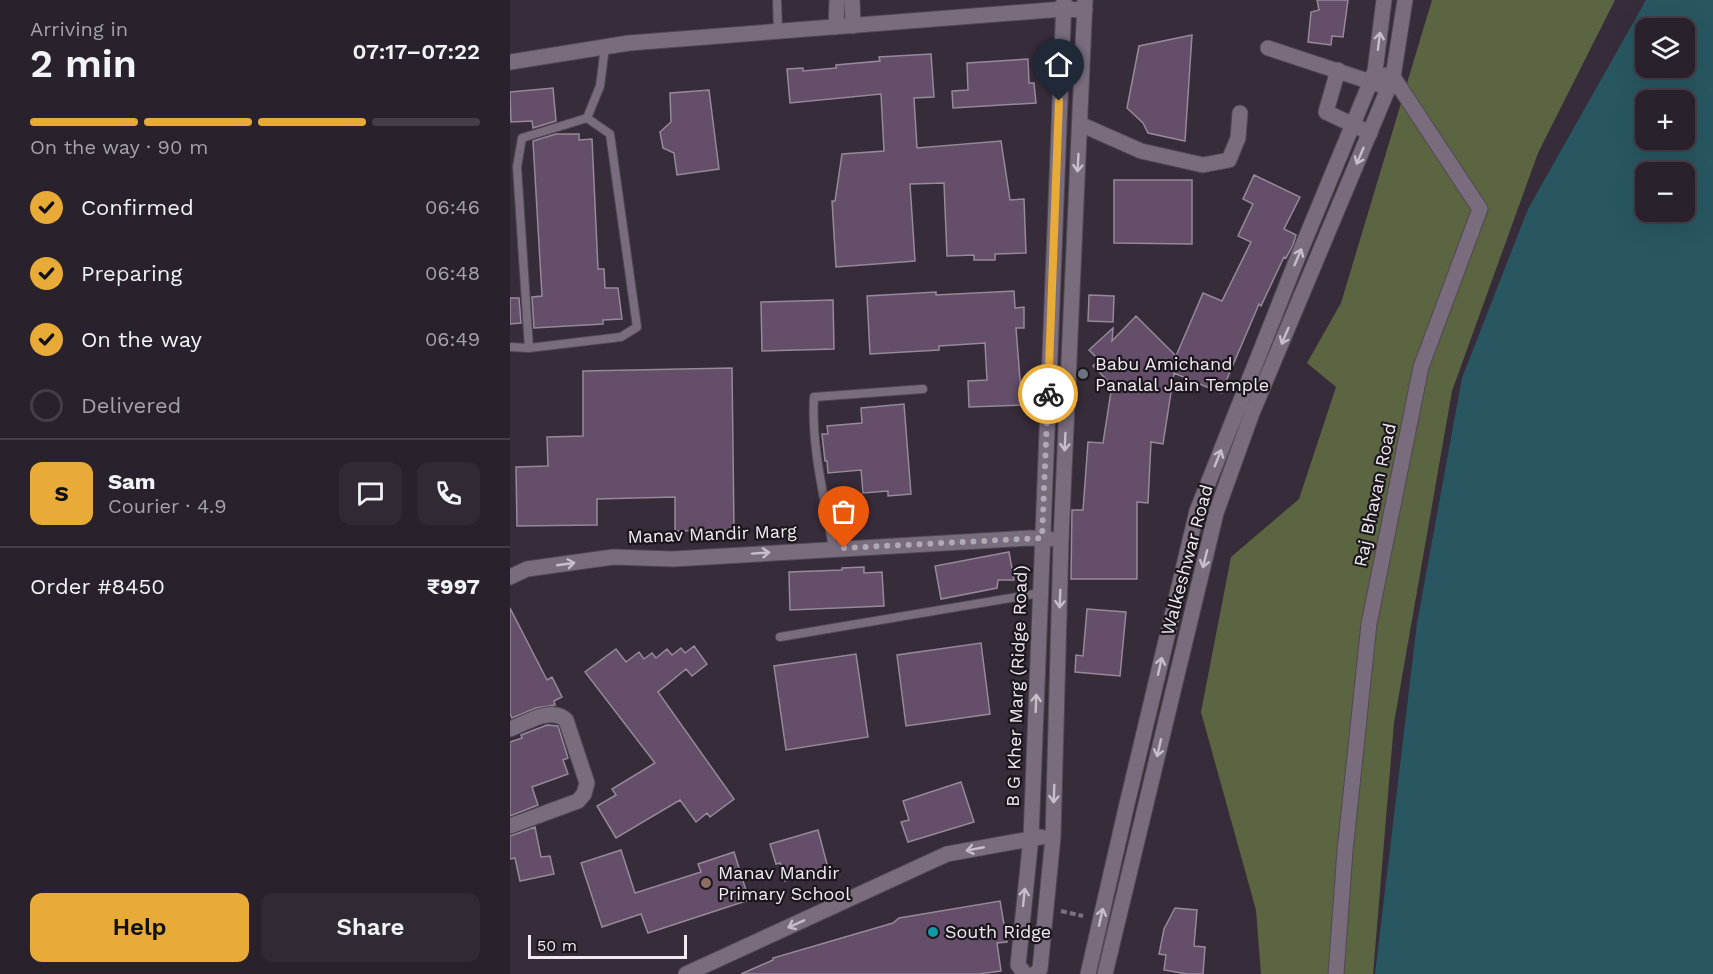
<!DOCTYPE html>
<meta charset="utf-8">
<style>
body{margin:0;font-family:"Work Sans",sans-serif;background:#312934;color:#f1f3f6;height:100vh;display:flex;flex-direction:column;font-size:22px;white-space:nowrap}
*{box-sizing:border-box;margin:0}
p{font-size:20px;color:#a5a3a9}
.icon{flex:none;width:33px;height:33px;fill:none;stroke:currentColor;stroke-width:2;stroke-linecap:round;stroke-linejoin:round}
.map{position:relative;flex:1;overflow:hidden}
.drawer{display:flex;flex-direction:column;background:#29212c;width:510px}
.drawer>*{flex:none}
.buttons{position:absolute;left:1125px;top:18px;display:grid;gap:12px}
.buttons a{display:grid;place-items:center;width:60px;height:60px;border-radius:12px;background:#29212c;box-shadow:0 6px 24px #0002,0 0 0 2px #453e48;font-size:30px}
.scale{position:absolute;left:18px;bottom:15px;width:159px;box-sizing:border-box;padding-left:6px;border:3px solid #f1eaf3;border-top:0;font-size:16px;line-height:21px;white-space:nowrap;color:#f1eaf3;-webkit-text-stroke:4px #1c171d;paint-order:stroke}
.pin{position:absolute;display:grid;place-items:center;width:51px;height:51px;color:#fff;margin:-62px -26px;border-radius:50% 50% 50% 0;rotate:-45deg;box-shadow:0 0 6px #0007}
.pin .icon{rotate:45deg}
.courier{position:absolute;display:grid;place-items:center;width:60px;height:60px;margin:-30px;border:4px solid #e8ab37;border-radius:50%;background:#fff;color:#222;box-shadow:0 2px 8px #0007}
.summary em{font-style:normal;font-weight:600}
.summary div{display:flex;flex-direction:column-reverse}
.summary{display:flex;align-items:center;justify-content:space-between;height:102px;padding:0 30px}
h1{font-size:39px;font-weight:600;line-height:45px}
.bar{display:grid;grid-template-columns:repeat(4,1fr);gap:9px 6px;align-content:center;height:72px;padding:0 30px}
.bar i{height:8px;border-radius:4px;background:#453e48}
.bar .selected{background:#e8ab37}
.bar p{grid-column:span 4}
.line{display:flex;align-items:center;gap:15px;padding:0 30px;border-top:2px solid #453e48}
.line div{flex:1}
.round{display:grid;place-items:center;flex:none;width:63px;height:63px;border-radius:12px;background:#312934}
ol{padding:0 30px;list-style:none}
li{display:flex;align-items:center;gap:18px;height:66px}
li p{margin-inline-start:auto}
li .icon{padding:6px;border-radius:50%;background:#e8ab37;color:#111;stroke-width:4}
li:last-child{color:#a5a3a9}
li i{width:33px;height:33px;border:3px solid #453e48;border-radius:50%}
.action{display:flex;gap:12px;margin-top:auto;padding:12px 30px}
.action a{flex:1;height:69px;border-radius:12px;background:#e8ab37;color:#111;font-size:24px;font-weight:600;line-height:69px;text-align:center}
.action a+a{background:#312934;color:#f1f3f6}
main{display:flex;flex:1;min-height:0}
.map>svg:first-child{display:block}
.forest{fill:#5c6542}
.water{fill:#285761;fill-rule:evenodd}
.building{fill:#644e6a;stroke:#968999;stroke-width:1.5}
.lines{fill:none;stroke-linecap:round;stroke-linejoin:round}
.lane-casing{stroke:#514853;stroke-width:10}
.street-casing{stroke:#514853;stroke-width:17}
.secondary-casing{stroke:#514853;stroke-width:17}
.path{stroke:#7c727f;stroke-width:4;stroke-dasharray:6 3;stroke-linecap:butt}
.lane{stroke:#796d7d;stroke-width:8}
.street{stroke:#796d7d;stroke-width:15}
.secondary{stroke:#796d7d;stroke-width:15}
.oneway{stroke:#c7beca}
.done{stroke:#b0a8b2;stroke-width:6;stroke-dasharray:0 10.8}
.route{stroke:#e8ab37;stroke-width:8}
.worship-dot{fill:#6b7280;stroke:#1c171d;stroke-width:2}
.education-dot{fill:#8d6e63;stroke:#1c171d;stroke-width:2}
.culture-dot{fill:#0f9aa8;stroke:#1c171d;stroke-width:2}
.labels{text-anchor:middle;stroke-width:4.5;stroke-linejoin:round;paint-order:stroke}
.poi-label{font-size:18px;fill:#f1eaf3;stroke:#1c171d;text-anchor:start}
.street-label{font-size:18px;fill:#f1eaf3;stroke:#1c171d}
</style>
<main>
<section class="drawer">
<div class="summary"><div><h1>2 min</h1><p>Arriving in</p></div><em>07:17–07:22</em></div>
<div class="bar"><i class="selected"></i><i class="selected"></i><i class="selected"></i><i></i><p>On the way · 90 m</p></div>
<ol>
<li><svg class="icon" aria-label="check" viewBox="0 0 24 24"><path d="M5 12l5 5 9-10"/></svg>Confirmed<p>06:46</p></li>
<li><svg class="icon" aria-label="check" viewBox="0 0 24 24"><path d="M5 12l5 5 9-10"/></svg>Preparing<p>06:48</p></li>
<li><svg class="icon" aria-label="check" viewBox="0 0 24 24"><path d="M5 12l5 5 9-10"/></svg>On the way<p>06:49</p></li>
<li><i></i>Delivered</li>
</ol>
<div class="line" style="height:108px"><b class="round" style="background:#e8ab37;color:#111">S</b><div><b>Sam</b><p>Courier · 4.9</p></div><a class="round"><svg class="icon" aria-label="chat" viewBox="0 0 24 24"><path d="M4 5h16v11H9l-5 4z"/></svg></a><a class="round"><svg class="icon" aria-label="phone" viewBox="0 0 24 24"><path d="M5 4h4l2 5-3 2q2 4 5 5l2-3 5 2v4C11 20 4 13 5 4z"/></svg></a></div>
<div class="line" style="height:78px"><div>Order #8450</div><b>₹997</b></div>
<div class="action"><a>Help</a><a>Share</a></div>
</section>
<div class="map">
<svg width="1203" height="974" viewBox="0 0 1203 974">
<rect width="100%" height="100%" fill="#372c3a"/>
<path class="forest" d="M922,0H1105L1028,153L942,391L884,723L863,974H751L746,910L691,712L721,557L789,499L826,387L797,363L831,303Z"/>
<path class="water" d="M1136,0H1203V974H865L907,623L952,378L1018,209ZM1136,28H1174V68H1136ZM1136,100H1174V140H1136ZM1136,172H1174V212H1136Z"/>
<path class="building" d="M807,0H838L833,37L822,36L821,45L798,42L801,12L809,10Z
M682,35L675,141L638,133L633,123L617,108L629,46Z
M421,54L424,97L404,98L407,148L491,141L500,200L514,199L516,253L485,254V260H464V255L437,256L434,183L400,184L405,261L326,267L322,201H325L332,154L374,151L371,94L280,103L277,69L293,68V71L326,68V65L370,61L369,57Z
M518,59L519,83H524L526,103L443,108L442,91L458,90L457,63Z
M43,88L46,121L23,128L22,121L1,122L0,92Z
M199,90L209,169L167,175L164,153L153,148L150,132L161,122L160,93Z
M46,134H69V140L82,139L88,269H94L95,288H108L112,319L93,320V324L24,328L22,297L32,296L23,141Z
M744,175L790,197L774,229L786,235L783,245L776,258L774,257L751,306L749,304L711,393L664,373L653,444L641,442L638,503L627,502V579H561L562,510H573L578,442L593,443L602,385L583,366L589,360L579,350L603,328L602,341L626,316L666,356L693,293L712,301L741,242L728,236L743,204L733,199Z
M604,180H682V244L604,243Z
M504,291L505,308L514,307V328H506L512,405L459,407L458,381L477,380L475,343L429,346V350L360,354L357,296L426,292V295Z
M579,295L604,296L603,322L578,321Z
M0,298H9L11,323L0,324Z
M323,300L324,349L252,351L251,302Z
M222,368L224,530L165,531V497L87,499V525L7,526L6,467L38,466L37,437L73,436V371Z
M394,404L401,494L378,496V491L353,493L351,470L318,473L317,461H315L312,434H318L317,426L352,423L351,408Z
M499,552L504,580H488L487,588L431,599L425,566Z
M354,567V573L372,572L374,606L280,610L279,572L332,570V568Z
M0,608L37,680L42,677L52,697L44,701L45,705L26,708L2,718L0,714Z
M577,609L616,612L610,676L565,672L566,655L573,656Z
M471,643L480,714L396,726L387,655Z
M184,646L197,664L182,676L176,669L148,692L224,799L200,817L197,813L186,822L170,800L106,838L87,806L106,795L102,789L145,763L75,672L106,649L116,662L129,652L134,659L142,653L146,658L157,649L162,655L171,648L175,653Z
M346,654L358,737L276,750L264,666Z
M37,725L48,726L58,758L53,760L58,774L22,787L28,805L0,816V742L12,738L11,735Z
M451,782L464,822L398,842L391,822L399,820L393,801Z
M25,827L31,857L40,856L44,874L10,881L5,858L0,859V836Z
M308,830L318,868L275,881L270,863L266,864L260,844Z
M111,850L125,893L191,872L188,864L224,852L239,900L138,933L131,914L92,927L71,863Z
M490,901L497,942L487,943L491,971L468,974H231L263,960V958L383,923L389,918Z
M665,908L687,910L684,946L695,947L693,974H677L654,970L656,955L649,954L654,929Z"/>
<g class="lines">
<defs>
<path id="lane" d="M267,0L268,31
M77,118L100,134L127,327L111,337L19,348L7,167L12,138L77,118L90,86L95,47
M0,347L19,348
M323,548C315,499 301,448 304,397L413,389
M270,637L530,593"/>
<path id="street" d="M342,0L343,26
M326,27L327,0
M758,48L879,88
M0,62L119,43L553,9L575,10
M828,70L816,112L860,133
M570,124L631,151L693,165L719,160L728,138L730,113
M0,729C16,723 41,706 56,720L77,783L74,794L68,801L0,826"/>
<path id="secondary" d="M0,577L17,569L103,557L163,559L520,538L540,539
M176,974L437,854L531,837
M515,974L508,965L521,837L554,0
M525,974L530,969L543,837L551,540L575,0
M578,974L617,804L687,511L785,264L865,71L874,0
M595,974L706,513L742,413L883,77L895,0
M826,974L835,851L859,624L911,367L970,209L883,77L876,75"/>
</defs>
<use href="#lane" class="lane-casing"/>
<use href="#street" class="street-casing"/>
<use href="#secondary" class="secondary-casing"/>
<path class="path" d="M551,911L573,916"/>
<use href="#lane" class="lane"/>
<use href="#street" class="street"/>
<use href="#secondary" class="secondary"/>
</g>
<defs><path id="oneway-shaft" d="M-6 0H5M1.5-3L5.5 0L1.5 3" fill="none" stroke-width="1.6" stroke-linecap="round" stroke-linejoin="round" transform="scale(1.5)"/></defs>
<g class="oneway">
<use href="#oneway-shaft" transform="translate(869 41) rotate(-83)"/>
<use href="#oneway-shaft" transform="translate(850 156) rotate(113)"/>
<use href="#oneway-shaft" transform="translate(568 163) rotate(93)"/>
<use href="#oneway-shaft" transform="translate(788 257) rotate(-67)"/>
<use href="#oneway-shaft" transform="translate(775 336) rotate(113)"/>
<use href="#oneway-shaft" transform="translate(555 442) rotate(93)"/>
<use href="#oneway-shaft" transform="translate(708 458) rotate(-68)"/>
<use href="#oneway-shaft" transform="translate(251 553) rotate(-4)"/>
<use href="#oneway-shaft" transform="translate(695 559) rotate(104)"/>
<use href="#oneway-shaft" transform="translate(56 564) rotate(-8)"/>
<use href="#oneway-shaft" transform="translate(550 599) rotate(92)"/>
<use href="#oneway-shaft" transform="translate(650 666) rotate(-77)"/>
<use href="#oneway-shaft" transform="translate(526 703) rotate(-88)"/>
<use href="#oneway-shaft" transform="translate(649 748) rotate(103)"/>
<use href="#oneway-shaft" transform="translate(544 794) rotate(92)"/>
<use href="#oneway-shaft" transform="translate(465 849) rotate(169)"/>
<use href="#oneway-shaft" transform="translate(514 897) rotate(-84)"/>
<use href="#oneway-shaft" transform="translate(591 917) rotate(-77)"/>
<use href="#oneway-shaft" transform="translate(286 924) rotate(156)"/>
</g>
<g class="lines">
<path class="done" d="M334,548L532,538L538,394"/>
<path class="route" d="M538,394L549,101"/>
</g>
<circle class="worship-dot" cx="573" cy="374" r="6"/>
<circle class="education-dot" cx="196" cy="883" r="6"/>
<circle class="culture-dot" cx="423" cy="932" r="6"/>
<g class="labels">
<g class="poi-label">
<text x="585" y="370">Babu Amichand<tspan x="585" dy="21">Panalal Jain Temple</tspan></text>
<text x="208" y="879">Manav Mandir<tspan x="208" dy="21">Primary School</tspan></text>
<text x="435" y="938">South Ridge</text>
</g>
<g class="street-label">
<text transform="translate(865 495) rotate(-78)" y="6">Raj Bhavan Road</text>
<text transform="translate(202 534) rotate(-2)" y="6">Manav Mandir Marg</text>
<text transform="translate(677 560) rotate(-75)" y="6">Walkeshwar Road</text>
<text transform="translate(507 686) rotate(-88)" y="6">B G Kher Marg (Ridge Road)</text>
</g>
</g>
</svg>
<div class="buttons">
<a><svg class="icon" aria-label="layers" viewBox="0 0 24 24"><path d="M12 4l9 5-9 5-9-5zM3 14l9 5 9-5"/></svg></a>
<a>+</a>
<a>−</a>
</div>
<div class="scale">50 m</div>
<div class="pin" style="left:334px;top:548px;background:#ea580c"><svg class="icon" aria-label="bag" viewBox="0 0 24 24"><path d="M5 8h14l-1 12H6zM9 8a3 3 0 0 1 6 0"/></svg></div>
<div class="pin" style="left:549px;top:101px;background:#1f2937"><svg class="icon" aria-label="home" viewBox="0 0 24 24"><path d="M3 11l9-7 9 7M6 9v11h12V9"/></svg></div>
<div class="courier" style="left:538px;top:394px"><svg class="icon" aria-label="bike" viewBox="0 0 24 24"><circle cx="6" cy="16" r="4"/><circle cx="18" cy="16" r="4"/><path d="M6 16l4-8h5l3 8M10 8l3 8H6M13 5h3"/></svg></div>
</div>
</main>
